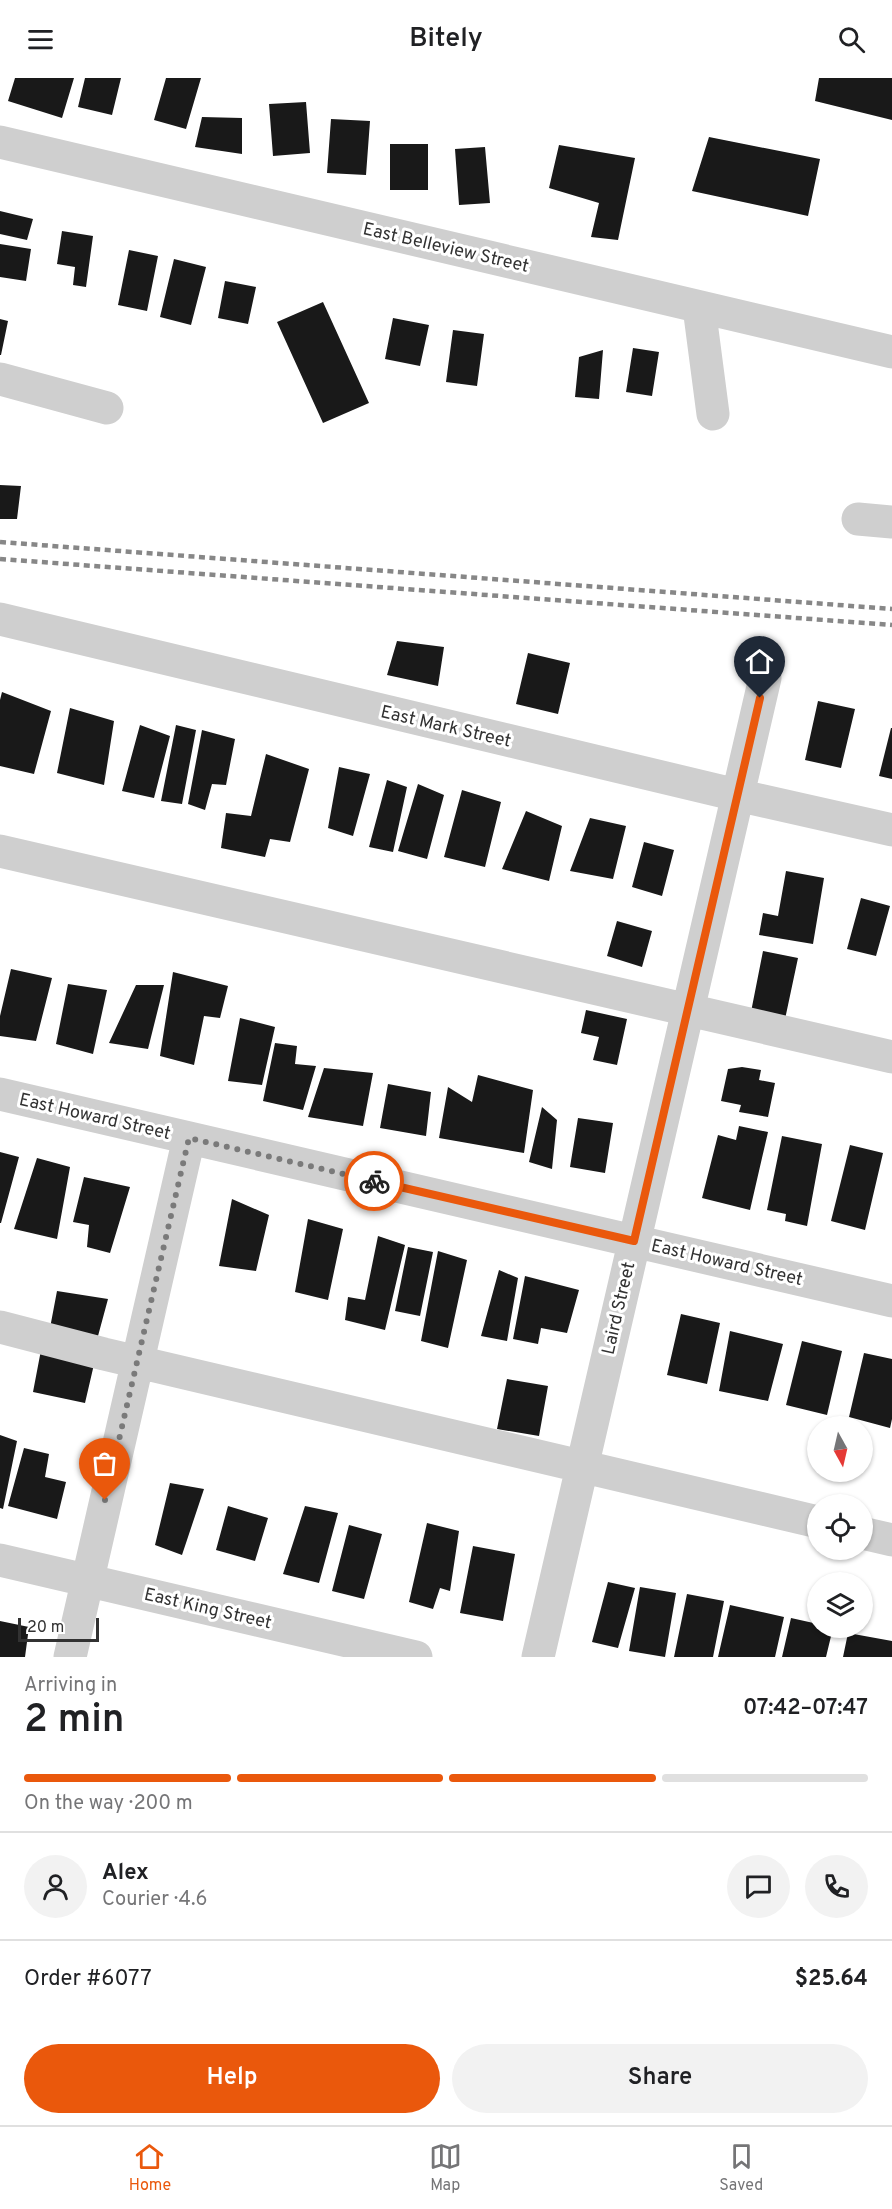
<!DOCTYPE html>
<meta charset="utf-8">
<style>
body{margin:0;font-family:Overpass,sans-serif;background:#f2f2f2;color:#202124;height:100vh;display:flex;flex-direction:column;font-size:22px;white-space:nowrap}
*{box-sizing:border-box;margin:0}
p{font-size:20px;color:#757577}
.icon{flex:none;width:33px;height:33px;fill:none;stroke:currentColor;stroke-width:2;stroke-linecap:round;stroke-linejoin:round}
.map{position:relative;height:1579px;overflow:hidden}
.sheet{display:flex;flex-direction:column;background:#fff;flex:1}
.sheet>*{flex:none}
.needle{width:39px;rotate:172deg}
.fabs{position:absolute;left:807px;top:1338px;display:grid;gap:12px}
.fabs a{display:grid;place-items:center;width:66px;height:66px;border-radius:50%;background:#fff;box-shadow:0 2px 4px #0004;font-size:30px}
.scale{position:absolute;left:18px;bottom:15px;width:81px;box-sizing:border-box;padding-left:6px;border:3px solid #323232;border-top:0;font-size:16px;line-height:21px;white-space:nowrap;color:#323232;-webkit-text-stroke:4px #fff;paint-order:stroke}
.pin{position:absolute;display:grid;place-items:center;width:51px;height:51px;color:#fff;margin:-62px -26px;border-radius:50% 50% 50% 0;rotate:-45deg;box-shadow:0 0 6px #0007}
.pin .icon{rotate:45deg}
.courier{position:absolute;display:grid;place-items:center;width:60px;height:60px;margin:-30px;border:4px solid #ea580c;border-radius:50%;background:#fff;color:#222;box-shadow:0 2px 8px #0007}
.summary em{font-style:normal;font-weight:600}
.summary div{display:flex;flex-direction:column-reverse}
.summary{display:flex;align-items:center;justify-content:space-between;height:102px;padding:0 24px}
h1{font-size:39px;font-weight:600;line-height:45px}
.bar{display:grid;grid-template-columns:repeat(4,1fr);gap:9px 6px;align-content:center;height:72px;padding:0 24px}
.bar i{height:8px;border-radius:4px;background:#e0e0e0}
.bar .on{background:#ea580c}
.bar p{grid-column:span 4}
.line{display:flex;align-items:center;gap:15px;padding:0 24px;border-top:2px solid #e0e0e0}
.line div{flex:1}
.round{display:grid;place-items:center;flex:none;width:63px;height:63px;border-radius:32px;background:#f2f2f2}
.action{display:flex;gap:12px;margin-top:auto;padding:12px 24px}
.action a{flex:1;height:69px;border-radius:36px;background:#ea580c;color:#fff;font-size:24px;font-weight:600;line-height:69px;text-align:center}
.action a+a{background:#f2f2f2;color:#202124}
header{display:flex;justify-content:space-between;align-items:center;height:78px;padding:0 24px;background:#fff;font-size:27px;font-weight:600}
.dock{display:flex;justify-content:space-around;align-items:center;height:84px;border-top:2px solid #e0e0e0;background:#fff;font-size:16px;color:#757577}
.dock a{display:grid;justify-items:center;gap:3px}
.dock .on{color:#ea580c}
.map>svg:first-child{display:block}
.building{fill:#191919}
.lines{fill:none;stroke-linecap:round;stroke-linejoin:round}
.minor{stroke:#cfcfcf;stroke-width:33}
.rail{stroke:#878787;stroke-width:4.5;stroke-dasharray:6 4.5;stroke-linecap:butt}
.done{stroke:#7a7a7a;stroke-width:6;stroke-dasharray:0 10.8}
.route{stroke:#ea580c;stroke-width:8}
.labels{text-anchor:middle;stroke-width:6;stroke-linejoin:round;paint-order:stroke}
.street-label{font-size:18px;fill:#323232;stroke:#fff}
</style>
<header><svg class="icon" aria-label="menu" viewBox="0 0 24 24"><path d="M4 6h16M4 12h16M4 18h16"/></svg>Bitely<svg class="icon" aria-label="search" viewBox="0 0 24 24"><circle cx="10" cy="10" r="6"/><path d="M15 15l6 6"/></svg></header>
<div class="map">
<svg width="892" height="1579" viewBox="0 0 892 1579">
<rect width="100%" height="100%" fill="#fff"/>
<path class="building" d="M15,0H74L62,40L8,23Z
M85,0H121L112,37L78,29Z
M166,0H201L186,51L154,42Z
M819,0H892V42L815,23Z
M306,24L310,75L273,78L269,26Z
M202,39L242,40V76L195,69Z
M331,41L370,43L366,97L327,95Z
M709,59L820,81L808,138L692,113Z
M390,66H428V112H390Z
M559,67L635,80L618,162L591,159L599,125L549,110Z
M485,69L490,125L459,127L455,71Z
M0,133L33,141L27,162L0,156Z
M62,153L93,158L86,209L73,207L75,189L57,186Z
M0,166L31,171L26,203L0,199Z
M129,172L158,178L147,233L118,227Z
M174,181L206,189L191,247L160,239Z
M225,203L256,209L248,246L218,240Z
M323,224L369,325L323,345L277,244Z
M393,240L429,247L420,288L385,281Z
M0,241L8,243L1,277H0Z
M453,252L484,256L477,308L446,304Z
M633,270L659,274L652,318L626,314Z
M603,272L599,321L575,319L579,279Z
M0,407L21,408L17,441H0Z
M397,563L444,569L438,608L387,597Z
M528,575L570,585L558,636L516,626Z
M2,614L51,633L34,696L0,688V622Z
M818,623L855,631L841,690L805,682Z
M70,630L114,643L104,707L57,695Z
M140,647L170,658L154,720L122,713Z
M176,647L196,652L182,726L161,723Z
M891,650H892V701L879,698Z
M202,652L235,661L226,707L212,706L205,732L188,726Z
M266,676L309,691L290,764L270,761L265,779L221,770L226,735L251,738Z
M339,689L370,696L353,758L328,750Z
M387,702L407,709L393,774L369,769Z
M418,706L444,717L427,781L398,773Z
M462,712L501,724L485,789L444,779Z
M526,733L562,748L549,803L502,791Z
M590,740L626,748L613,801L570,793Z
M644,764L674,772L662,818L632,809Z
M786,793L824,800L813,866L759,857L763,835L778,838Z
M861,820L890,828L876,878L847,871Z
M617,843L652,853L642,889L607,878Z
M763,873L798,880L784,946L750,939Z
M11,891L52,900L36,963L0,958V938Z
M173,894L228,908L220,940L204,938L194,987L160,978Z
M68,906L107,912L93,976L56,966Z
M136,907H164L148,971L109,965Z
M586,932L627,941L617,987L593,982L599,959L581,955Z
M240,940L275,949L262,1007L228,1003Z
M275,965L297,968L295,986L316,988L303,1032L263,1023Z
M742,989L761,992L759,1002L775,1005L768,1039L739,1034L741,1027L721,1023L728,991Z
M324,990L373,995L363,1048L308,1039Z
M478,997L533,1012L524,1075L439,1060L448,1009L472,1024Z
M388,1006L431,1014L426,1058L380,1050Z
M542,1029L557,1042L552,1091L529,1084Z
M578,1040L613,1045L605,1095L570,1089Z
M739,1048L768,1054L750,1132L702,1120L718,1057L736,1062Z
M782,1058L822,1066L807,1148L785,1143L786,1136L767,1132Z
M850,1067L883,1075L865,1152L831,1143Z
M0,1074L19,1079L1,1145H0Z
M37,1080L70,1089L57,1161L14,1151Z
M84,1099L130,1109L110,1175L87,1169L89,1147L73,1144Z
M232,1121L269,1137L256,1193L219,1188Z
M308,1141L343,1151L328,1222L295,1214Z
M378,1158L405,1167L385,1252L345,1242L348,1219L365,1222Z
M408,1169L433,1174L420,1238L395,1233Z
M438,1173L467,1182L448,1270L421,1263Z
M499,1192L518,1200L507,1263L481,1258Z
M525,1198L579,1212L567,1255L541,1250L538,1266L513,1261Z
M57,1213L108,1221L98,1258L50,1250Z
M681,1236L720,1245L707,1306L667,1297Z
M730,1253L783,1266L768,1323L719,1313Z
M802,1263L842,1273L827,1337L786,1327Z
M41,1272L95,1282L85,1325L33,1314Z
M864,1275L892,1281V1341L890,1350L849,1339Z
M507,1301L548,1308L539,1358L497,1351Z
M0,1357L17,1363L3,1431L0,1430Z
M24,1370L49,1376L45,1399L66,1404L57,1441L8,1428Z
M170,1405L204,1411L182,1477L155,1467Z
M228,1428L268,1440L255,1483L216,1472Z
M305,1428L338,1435L319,1505L283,1496Z
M427,1445L459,1453L450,1513L440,1510L433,1531L409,1524Z
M349,1447L382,1456L364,1521L332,1513Z
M473,1468L515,1476L503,1543L460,1535Z
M608,1504L635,1510L618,1570L592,1564Z
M640,1509L676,1515L665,1579L629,1573Z
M687,1516L724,1523L713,1579H674Z
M730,1527L784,1539L775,1579H718Z
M791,1540L818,1546V1550H833L826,1579H782Z
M0,1543L29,1549L25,1579H0Z
M848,1555L892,1563V1579H843Z"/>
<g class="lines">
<path class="minor" d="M0,64L892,274
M699,229L713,336
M0,301L107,330
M858,441L892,444
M0,541L737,717L892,752
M0,773L892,979
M0,1016L892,1223
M0,1249L104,1276L818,1444
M862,1455L892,1462
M0,1482L416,1579
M70,1579L189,1060
M538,1579L765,600"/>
<path class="rail" d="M0,464L892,531
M0,481L892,547"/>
</g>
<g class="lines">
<path class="done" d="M105,1422L189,1060L374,1103"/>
<path class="route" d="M374,1103L634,1163L760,620"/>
</g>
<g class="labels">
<g class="street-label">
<text transform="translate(446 169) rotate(13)" y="6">East Belleview Street</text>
<text transform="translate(446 648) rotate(13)" y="6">East Mark Street</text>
<text transform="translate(95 1038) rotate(13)" y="6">East Howard Street</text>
<text transform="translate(727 1184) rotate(13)" y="6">East Howard Street</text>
<text transform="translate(618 1230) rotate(-77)" y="6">Laird Street</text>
<text transform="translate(208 1530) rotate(13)" y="6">East King Street</text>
</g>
</g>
</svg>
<div class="fabs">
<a><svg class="needle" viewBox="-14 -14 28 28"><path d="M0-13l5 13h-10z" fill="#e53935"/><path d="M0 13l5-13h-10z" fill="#757577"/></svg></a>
<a><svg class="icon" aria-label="locate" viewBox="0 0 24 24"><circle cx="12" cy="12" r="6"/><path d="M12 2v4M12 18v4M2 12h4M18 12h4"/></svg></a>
<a><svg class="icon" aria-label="layers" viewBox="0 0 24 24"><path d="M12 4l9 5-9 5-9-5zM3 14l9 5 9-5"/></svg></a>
</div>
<div class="scale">20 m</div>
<div class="pin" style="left:105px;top:1422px;background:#ea580c"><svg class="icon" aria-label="bag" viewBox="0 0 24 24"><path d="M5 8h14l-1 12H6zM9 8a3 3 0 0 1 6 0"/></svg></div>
<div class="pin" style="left:760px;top:620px;background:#1f2937"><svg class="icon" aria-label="home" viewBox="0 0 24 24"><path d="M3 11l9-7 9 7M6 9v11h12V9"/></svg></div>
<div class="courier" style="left:374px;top:1103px"><svg class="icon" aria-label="bike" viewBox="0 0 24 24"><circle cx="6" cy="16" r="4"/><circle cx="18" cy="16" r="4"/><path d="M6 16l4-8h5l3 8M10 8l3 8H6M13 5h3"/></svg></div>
</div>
<section class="sheet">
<div class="summary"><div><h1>2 min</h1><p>Arriving in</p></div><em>07:42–07:47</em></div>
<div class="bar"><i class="on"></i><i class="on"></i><i class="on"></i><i></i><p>On the way · 200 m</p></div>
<div class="line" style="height:108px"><a class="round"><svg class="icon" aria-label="person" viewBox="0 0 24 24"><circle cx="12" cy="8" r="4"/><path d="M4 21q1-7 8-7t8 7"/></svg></a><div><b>Alex</b><p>Courier · 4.6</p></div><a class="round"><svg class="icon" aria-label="chat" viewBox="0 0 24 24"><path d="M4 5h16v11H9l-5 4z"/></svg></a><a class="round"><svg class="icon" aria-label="phone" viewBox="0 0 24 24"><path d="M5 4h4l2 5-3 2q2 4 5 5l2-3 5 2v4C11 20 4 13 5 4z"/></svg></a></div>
<div class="line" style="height:78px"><div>Order #6077</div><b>$25.64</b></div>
<div class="action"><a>Help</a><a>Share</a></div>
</section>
<nav class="dock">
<a class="on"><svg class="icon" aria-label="home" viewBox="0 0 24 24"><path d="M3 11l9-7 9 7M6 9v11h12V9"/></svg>Home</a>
<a><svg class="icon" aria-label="map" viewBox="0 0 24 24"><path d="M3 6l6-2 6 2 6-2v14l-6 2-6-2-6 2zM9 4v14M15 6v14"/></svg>Map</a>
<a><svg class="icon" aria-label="saved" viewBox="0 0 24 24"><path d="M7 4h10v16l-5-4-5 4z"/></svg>Saved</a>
</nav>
